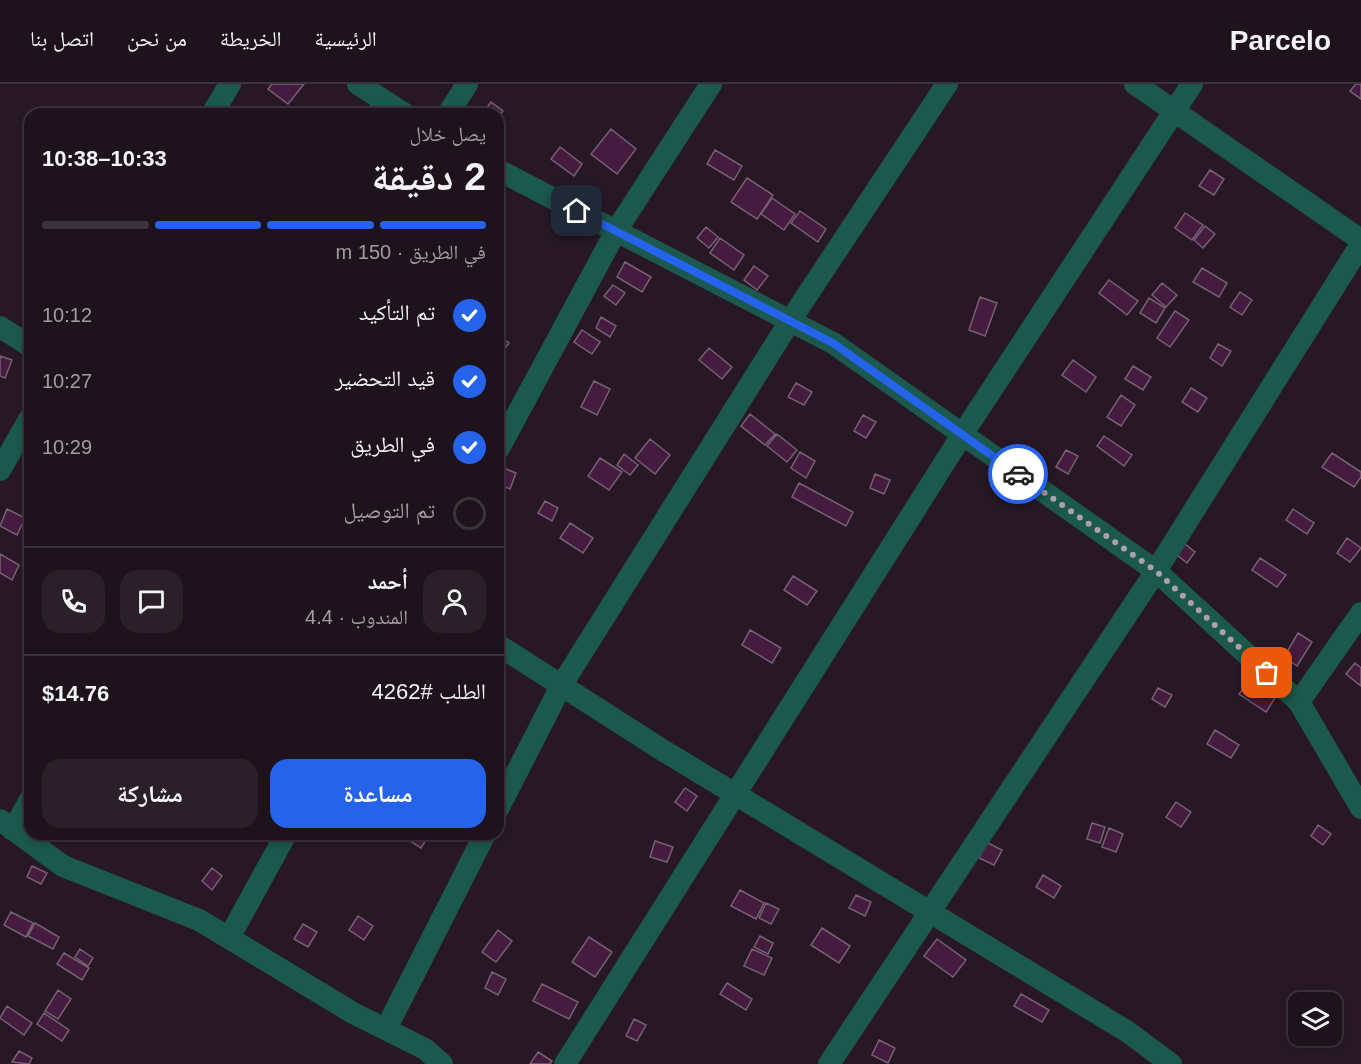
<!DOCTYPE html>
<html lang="ar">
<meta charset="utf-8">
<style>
body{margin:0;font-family:Helvetica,"Noto Naskh Arabic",sans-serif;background:#2b2029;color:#f1f3f6;direction:rtl;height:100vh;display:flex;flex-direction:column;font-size:22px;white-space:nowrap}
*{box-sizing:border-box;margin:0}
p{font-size:20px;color:#a19ea3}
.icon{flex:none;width:33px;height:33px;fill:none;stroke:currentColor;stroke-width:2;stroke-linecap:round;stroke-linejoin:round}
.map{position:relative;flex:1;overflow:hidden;direction:ltr}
.details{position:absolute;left:24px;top:24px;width:480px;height:732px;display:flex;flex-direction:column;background:#1e121c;border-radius:18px;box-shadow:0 3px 9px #0003,0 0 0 2px #3c323b;direction:rtl}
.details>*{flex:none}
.buttons{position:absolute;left:1288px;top:908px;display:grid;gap:12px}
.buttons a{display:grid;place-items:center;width:54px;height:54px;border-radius:12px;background:#1e121c;box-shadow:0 3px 9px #0003,0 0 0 2px #3c323b;font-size:30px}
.pin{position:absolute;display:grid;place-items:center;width:51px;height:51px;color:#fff;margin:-26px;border-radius:12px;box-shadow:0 3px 9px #0006}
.courier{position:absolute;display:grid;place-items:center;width:60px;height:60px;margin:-30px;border:4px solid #2563eb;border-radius:50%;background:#fff;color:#222;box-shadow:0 2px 8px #0007}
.headline em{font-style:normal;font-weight:700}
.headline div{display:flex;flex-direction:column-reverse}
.headline{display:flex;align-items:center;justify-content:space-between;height:102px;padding:0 18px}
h1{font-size:39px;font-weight:700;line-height:45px}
.bar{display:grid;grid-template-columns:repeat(4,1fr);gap:9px 6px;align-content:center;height:72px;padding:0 18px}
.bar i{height:8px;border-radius:4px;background:#3c323b}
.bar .on{background:#2563eb}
.bar p{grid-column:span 4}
.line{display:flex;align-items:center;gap:15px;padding:0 18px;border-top:2px solid #3c323b}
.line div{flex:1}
.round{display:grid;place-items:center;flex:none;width:63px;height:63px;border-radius:18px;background:#2b2029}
ol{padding:0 18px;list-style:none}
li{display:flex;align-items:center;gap:18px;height:66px}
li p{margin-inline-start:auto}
li .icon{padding:6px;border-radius:50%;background:#2563eb;color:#fff;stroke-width:4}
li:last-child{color:#a19ea3}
li i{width:33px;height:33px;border:3px solid #3c323b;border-radius:50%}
.button{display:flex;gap:12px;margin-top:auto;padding:12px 18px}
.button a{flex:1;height:69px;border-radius:18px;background:#2563eb;color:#fff;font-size:24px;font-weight:700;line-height:69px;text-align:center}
.button a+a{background:#2b2029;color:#f1f3f6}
header{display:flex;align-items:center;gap:36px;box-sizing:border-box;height:84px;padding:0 30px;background:#1e121c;border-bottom:2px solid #3c323b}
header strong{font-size:28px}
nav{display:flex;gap:33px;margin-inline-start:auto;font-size:21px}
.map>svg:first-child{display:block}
.building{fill:#451b40;stroke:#756171;stroke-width:1.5}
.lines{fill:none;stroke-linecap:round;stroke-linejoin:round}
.street{stroke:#1b584d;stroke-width:22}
.done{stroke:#ada0ab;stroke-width:6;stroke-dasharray:0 10.8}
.route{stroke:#2563eb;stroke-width:8}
</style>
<header>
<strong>Parcelo</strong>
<nav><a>الرئيسية</a><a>الخريطة</a><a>من نحن</a><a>اتصل بنا</a></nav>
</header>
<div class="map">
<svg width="1361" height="980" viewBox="0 0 1361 980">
<rect width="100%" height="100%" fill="#281826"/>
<path class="building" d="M272,0H304L288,20L268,5Z
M1356,0H1361V15L1350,7Z
M491,18L503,27L498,33V30H482Z
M373,19L389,30H365Z
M611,45L636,65L617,90L591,70Z
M560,63L582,80L574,92L551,75Z
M715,66L742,82L734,96L707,80Z
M1210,86L1224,95L1214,111L1199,102Z
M747,94L773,111L757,135L731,118Z
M772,114L795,130L784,146L761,130Z
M800,127L826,145L818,158L791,139Z
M1185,129L1203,141L1192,156L1175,144Z
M1205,142L1215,150L1203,164L1194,156Z
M706,143L718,153L709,164L697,154Z
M720,154L744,171L734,186L710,169Z
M625,178L651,193L642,208L617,193Z
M754,182L768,192L757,206L744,196Z
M1202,184L1227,199L1219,213L1193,198Z
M1109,196L1138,217L1127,231L1099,209Z
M1162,199L1177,211L1166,223L1152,211Z
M613,201L625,209L616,221L604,212Z
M1240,208L1252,216L1242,231L1230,223Z
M980,213L997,219L985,252L969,246Z
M1149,214L1165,224L1156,239L1140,229Z
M1175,227L1189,236L1170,263L1157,254Z
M601,233L616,242L610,253L596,244Z
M582,246L600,258L592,270L574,258Z
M498,251L509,259L500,270L498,269Z
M1218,260L1231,267L1222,282L1210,274Z
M709,264L732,283L722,295L699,276Z
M0,272L12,276L5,294L0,292Z
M1073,276L1096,293L1086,308L1062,291Z
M1133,282L1151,293L1143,306L1125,295Z
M594,297L610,305L597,331L581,323Z
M796,299L812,308L804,321L788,313Z
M1191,304L1207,314L1198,328L1182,318Z
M1121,311L1135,321L1121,342L1107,333Z
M750,330L775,350L765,361L741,342Z
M863,331L876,338L866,354L854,347Z
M777,350L797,366L787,378L767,362Z
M1104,352L1132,371L1124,382L1097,362Z
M650,355L670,371L655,390L635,374Z
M1066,366L1078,372L1068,390L1056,383Z
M800,368L815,377L806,394L791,384Z
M1332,369L1361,388V393L1354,403L1322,383Z
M624,370L638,381L630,391L617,381Z
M600,374L622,388L609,406L588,392Z
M498,382L516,389L510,405L498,400Z
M875,390L890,396L884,410L870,404Z
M799,399L853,428L846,442L792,413Z
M545,417L558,424L552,437L538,429Z
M7,425L25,434L17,451L0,442Z
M1293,425L1314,439L1307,450L1286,436Z
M570,439L593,454L583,469L560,454Z
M1347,454L1361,464L1350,478L1337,469Z
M1181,457L1195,468L1187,479L1172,467Z
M0,470L19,481L12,496L0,489Z
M1260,474L1286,491L1277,503L1252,486Z
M793,492L817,507L807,521L784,506Z
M750,546L781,564L772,579L742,561Z
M1298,549L1312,558L1297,582L1284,573Z
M1355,579L1361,584V602L1346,590Z
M1249,597L1275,614L1266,628L1239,610Z
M1158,604L1172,611L1165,623L1152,615Z
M1215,646L1239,661L1231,674L1207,660Z
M685,704L697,712L687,727L675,718Z
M1176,718L1191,728L1181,743L1166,733Z
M1092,739L1105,743L1100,759L1087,755Z
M1318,741L1331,750L1323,761L1311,752Z
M1109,744L1123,750L1116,768L1102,763Z
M407,750H430L421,764L405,754Z
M655,757L673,763L667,778L650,773Z
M986,758L1002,766L994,781L979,774Z
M32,782L47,789L41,800L27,793Z
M212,784L222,792L212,806L202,797Z
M1043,791L1061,802L1054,814L1036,803Z
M740,806L764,819L756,835L731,822Z
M856,811L871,818L865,832L849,824Z
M766,819L779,825L771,840L759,834Z
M11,828L33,839L26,853L4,841Z
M358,832L373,842L364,856L349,846Z
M35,839L59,853L53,865L28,852Z
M303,840L317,848L308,863L294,855Z
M822,844L850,862L839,879L811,861Z
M498,846L512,857L496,878L482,868Z
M760,852L773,859L768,870L754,863Z
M589,853L612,868L595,893L572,878Z
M937,855L966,876L953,893L924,872Z
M80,865L93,874L88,882L75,873Z
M752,865L772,874L764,891L744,882Z
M64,869L89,884L82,896L57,880Z
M492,888L506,895L498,911L485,904Z
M727,899L752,915L746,926L720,910Z
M542,900L578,918L569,935L533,917Z
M58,906L71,915L58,935L45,927Z
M1021,910L1049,926L1042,938L1014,922Z
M7,922L32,939L24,951L0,934Z
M44,929L69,946L62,957L37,940Z
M634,935L646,941L637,957L626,952Z
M879,956L895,964L888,979L872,971Z
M19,967L32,974L29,980L12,978Z
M538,968L552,977L550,980H530Z"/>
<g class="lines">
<path class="street" d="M358,0L405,30
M1135,0L1361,156
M212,30L230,0
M448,30L467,0
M498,86L833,259L1156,487L1299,618L1361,724
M0,243L30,262
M498,366L616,147L711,0
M0,386L30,334
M498,561L664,667L1128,948L1171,980
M1299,618L1361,529
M498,725L561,602L790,237L947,0
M0,736L63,782L199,836L353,929L425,965L442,980
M13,746L30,716
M229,854L286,750
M386,945L485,750
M565,980L962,351L1192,0
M829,980L1156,487L1361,160"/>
</g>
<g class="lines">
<path class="done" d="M1018,390L1156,487L1267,589"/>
<path class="route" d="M577,127L833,259L1018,390"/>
</g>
</svg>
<div class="buttons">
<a><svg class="icon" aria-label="layers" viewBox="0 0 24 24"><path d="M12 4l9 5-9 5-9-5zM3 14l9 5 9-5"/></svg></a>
</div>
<div class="pin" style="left:1267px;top:589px;background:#ea580c"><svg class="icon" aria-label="bag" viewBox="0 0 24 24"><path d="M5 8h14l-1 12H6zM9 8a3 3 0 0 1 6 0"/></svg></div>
<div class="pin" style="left:577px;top:127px;background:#1f2937"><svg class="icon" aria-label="home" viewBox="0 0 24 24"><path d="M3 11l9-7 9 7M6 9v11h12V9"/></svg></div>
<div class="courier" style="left:1018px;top:390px"><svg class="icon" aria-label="car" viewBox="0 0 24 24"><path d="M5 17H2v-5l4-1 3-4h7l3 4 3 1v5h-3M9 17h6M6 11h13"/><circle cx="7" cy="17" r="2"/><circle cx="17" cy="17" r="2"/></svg></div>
<section class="details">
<div class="headline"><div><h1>2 دقيقة</h1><p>يصل خلال</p></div><em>10:33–10:38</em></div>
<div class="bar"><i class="on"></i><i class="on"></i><i class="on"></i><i></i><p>في الطريق · 150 m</p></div>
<ol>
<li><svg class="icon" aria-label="check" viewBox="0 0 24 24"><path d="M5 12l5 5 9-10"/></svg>تم التأكيد<p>10:12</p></li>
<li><svg class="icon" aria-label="check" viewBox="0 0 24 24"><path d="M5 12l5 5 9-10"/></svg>قيد التحضير<p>10:27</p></li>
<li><svg class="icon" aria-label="check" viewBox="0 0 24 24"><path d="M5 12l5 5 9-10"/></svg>في الطريق<p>10:29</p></li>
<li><i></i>تم التوصيل</li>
</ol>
<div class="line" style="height:108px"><a class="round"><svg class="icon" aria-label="person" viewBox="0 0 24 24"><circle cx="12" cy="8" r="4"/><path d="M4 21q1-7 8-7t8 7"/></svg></a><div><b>أحمد</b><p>المندوب · 4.4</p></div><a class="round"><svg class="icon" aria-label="chat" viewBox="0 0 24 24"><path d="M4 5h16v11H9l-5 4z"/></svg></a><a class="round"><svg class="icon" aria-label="phone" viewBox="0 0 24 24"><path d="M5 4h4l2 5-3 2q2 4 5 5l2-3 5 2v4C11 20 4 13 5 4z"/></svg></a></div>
<div class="line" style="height:78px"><div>الطلب #4262</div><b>$14.76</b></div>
<div class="button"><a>مساعدة</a><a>مشاركة</a></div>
</section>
</div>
